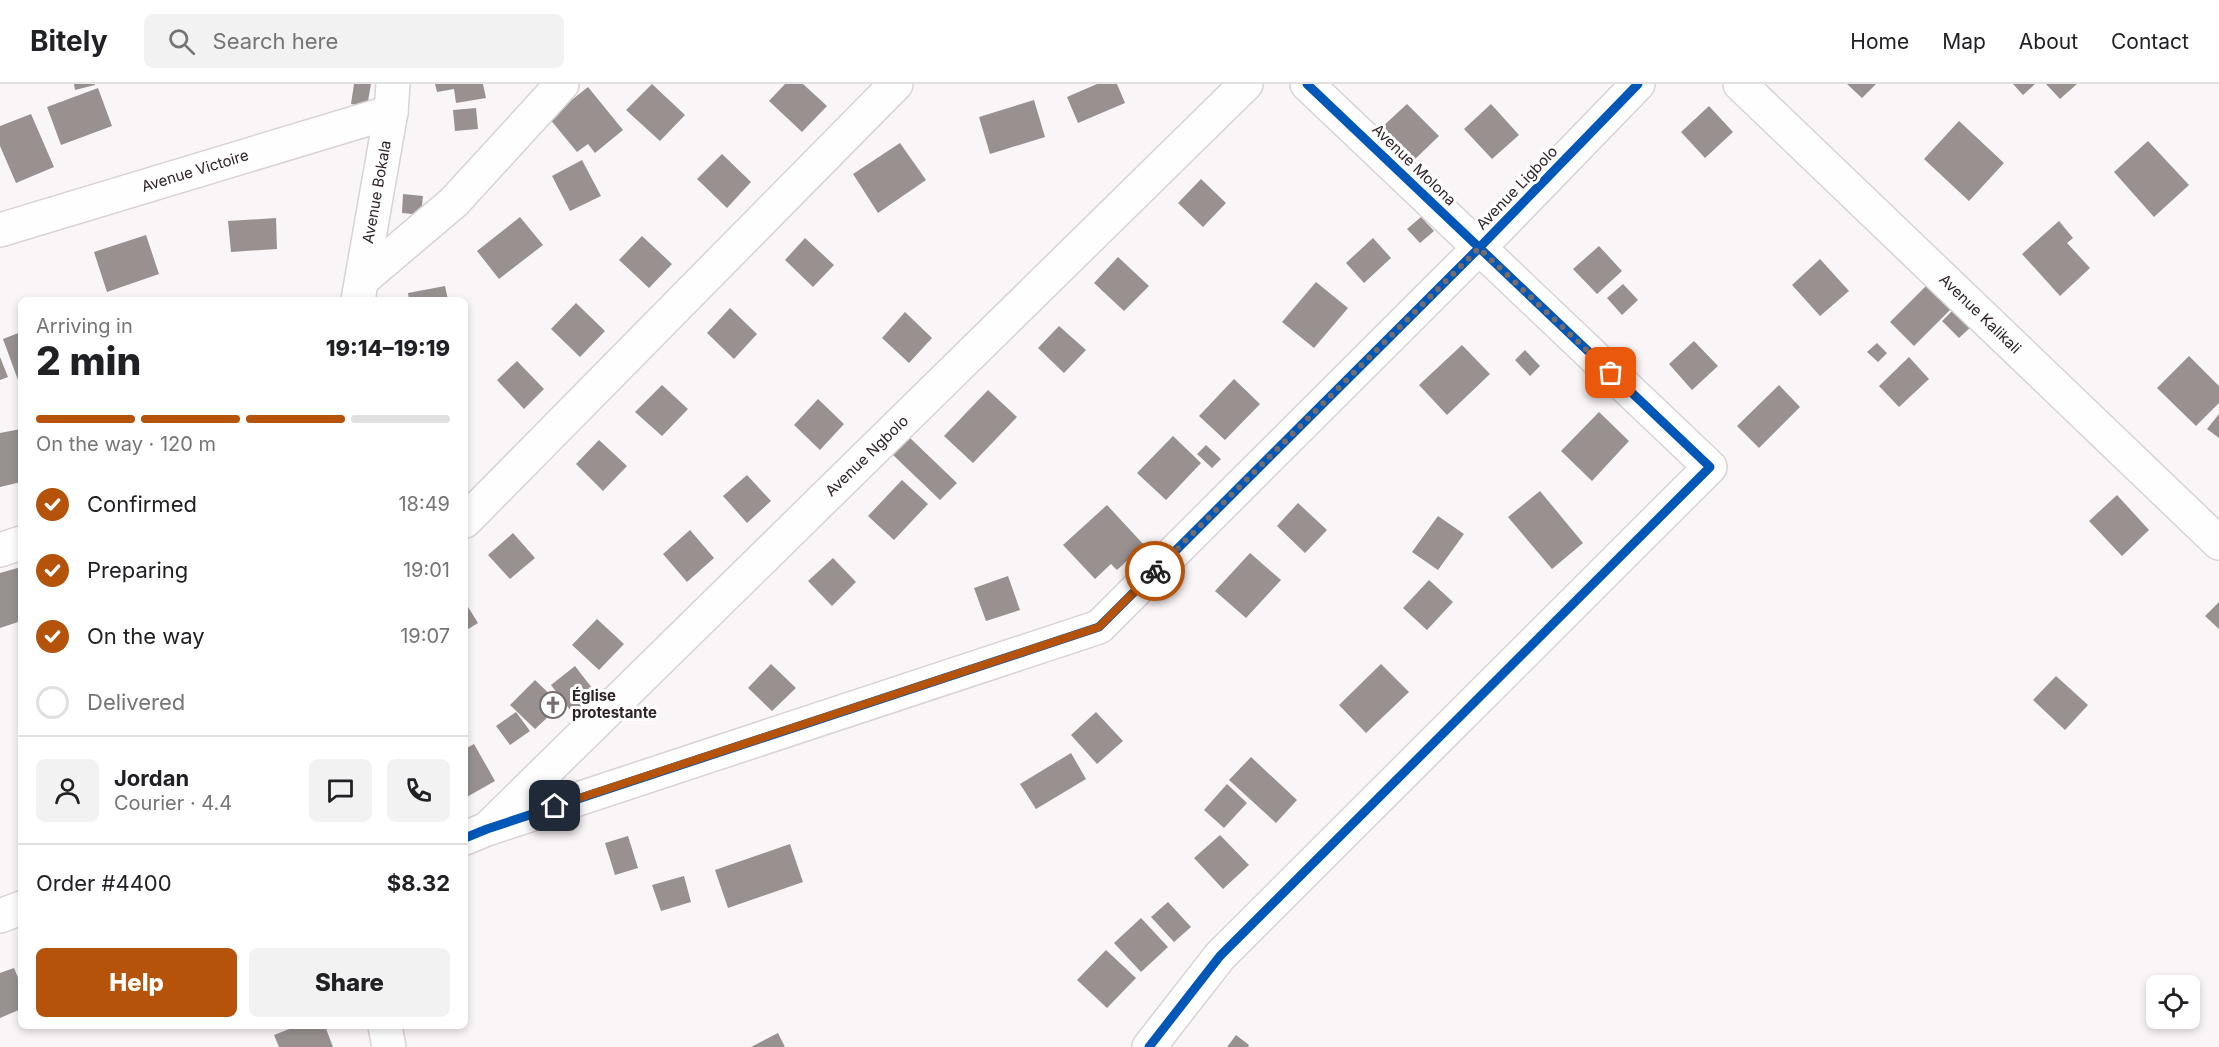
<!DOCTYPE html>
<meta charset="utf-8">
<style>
body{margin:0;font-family:Inter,sans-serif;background:#f2f2f2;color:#202124;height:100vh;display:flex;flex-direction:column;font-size:22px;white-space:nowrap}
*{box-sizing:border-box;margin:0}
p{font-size:20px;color:#757577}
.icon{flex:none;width:33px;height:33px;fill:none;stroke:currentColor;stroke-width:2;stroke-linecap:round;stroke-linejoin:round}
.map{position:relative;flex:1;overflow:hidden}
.sheet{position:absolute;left:18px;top:213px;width:450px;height:732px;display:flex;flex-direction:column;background:#fff;border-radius:9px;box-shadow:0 3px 9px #0003}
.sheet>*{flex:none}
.controls{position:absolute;left:2146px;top:891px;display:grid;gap:12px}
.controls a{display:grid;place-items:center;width:54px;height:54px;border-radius:9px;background:#fff;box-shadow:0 3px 9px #0003;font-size:30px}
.pin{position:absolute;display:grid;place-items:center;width:51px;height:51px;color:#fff;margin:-26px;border-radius:12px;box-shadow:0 3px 9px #0006}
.courier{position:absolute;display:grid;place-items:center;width:60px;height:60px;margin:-30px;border:4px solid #b45309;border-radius:50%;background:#fff;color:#222;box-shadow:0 2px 8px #0007}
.overview em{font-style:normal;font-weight:800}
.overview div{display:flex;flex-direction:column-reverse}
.overview{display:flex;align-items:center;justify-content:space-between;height:102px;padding:0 18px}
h1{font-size:39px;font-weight:800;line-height:45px}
.bar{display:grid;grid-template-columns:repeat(4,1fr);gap:9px 6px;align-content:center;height:72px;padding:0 18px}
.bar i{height:8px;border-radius:4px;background:#e0e0e0}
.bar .selected{background:#b45309}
.bar p{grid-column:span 4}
.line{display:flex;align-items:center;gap:15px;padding:0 18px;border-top:2px solid #e0e0e0}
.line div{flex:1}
.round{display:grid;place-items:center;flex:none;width:63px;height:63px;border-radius:9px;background:#f2f2f2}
ol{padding:0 18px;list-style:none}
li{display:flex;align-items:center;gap:18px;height:66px}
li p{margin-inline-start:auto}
li .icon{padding:6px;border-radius:50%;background:#b45309;color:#fff;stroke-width:4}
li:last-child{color:#757577}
li i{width:33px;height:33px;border:3px solid #e0e0e0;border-radius:50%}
.button{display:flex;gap:12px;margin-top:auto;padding:12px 18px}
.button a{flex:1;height:69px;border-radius:9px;background:#b45309;color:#fff;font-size:24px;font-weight:800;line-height:69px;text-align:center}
.button a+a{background:#f2f2f2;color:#202124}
header{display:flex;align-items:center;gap:36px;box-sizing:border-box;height:84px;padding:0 30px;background:#fff;border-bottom:2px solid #e0e0e0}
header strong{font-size:28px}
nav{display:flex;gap:33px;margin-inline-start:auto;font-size:21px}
.search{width:420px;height:54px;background:#f2f2f2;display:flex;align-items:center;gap:15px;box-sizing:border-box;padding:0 21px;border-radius:9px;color:#757577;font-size:22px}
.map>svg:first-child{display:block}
.building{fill:#989190}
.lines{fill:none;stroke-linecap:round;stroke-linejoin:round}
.minor-casing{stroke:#dbd2d3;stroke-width:36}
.tertiary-casing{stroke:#dbd2d3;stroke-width:36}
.minor{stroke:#fefefe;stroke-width:33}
.tertiary{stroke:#fefefe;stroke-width:33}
.cycleway-casing{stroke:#fff;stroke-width:13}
.cycleway{stroke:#0057b8;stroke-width:9}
.done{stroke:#756c6e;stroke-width:6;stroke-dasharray:0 10.8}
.route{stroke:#b45309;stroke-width:8}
.labels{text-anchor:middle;stroke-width:6;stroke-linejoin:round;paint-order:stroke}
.street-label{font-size:15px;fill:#2e2324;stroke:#fff}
.poi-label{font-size:15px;font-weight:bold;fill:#2e2324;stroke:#fff;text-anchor:start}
</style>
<header>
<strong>Bitely</strong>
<div class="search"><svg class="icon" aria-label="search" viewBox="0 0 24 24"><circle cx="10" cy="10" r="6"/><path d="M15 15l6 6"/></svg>Search here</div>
<nav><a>Home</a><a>Map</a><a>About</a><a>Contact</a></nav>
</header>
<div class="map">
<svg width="2219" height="963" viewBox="0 0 2219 963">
<rect width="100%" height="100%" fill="#faf5f6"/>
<path class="building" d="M74,0H95V1L75,6Z
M354,0H371L367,23L351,20Z
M435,0H483L486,14L456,19L454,5L437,8Z
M652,0L685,31L660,57L626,26Z
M785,0H803L827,22L802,48L769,17Z
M1097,0H1117L1125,19L1078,39L1067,13Z
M1847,0H1876L1862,14Z
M2013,0H2035L2023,11Z
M2046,0H2077L2060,15Z
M588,3L623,46L595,69L588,60L577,68L549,34Z
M98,4L112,42L61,61L47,23Z
M1034,16L1045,53L990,70L979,33Z
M1407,20L1439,52L1412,78L1380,45Z
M1491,20L1519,51L1492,75L1464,45Z
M1709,22L1733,48L1705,74L1681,48Z
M476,24L478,45L455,47L453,26Z
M31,30L54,83L16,99L0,62V42Z
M1959,37L2004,79L1969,117L1924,75Z
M2148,57L2189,101L2154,133L2114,88Z
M900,59L926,96L878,129L853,90Z
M722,70L751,98L727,124L697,95Z
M582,76L601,112L570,127L552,92Z
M1201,95L1226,119L1203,143L1178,119Z
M403,110L423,112L421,131L402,129Z
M520,133L543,161L499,195L477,167Z
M1421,133L1434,147L1420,159L1407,145Z
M276,134L277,165L231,168L228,137Z
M2059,137L2073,154L2067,159L2090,184L2060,212L2022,170Z
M146,151L159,190L107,208L94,168Z
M642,152L672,180L649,204L619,176Z
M805,154L834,181L813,203L785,176Z
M1373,154L1391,174L1364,199L1346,179Z
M1599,162L1622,187L1597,210L1573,185Z
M1118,173L1149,202L1124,227L1094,199Z
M1820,175L1849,207L1820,232L1792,201Z
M1316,198L1348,224L1314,264L1282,238Z
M1929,199L1953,223L1914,262L1890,238Z
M1623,200L1638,216L1622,231L1607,214Z
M445,202L448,216H409L408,209Z
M576,219L605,247L580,273L551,245Z
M1956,223L1974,240L1959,254L1942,237Z
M730,224L757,250L734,275L707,249Z
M905,228L932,254L909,279L882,254Z
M1059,242L1086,266L1064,289L1038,264Z
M21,248V295L18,296L3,255Z
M1694,257L1718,282L1692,306L1669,280Z
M1877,259L1887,269L1878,278L1867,268Z
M1462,261L1490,290L1447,331L1419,301Z
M1525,266L1540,282L1530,292L1515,276Z
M2189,272L2219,302V319L2196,342L2157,304Z
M0,273L8,293L0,296Z
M1909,273L1929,295L1899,323L1879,302Z
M517,277L544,305L524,325L497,296Z
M1234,295L1260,320L1225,356L1199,332Z
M662,301L688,325L662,352L635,328Z
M1779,301L1800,323L1759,364L1737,342Z
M988,306L1017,333L973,379L944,352Z
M818,315L844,340L820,366L794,341Z
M1599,328L1629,357L1592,397L1561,367Z
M2219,330V354L2207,345Z
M21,345V398L0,403V349Z
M1173,352L1201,379L1166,416L1137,389Z
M909,353L957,399L940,416L892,370Z
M599,356L627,382L603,407L576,380Z
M1206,361L1221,375L1212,384L1197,370Z
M747,391L771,417L747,439L723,412Z
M902,396L928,420L894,456L868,432Z
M1540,407L1583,459L1552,485L1508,433Z
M2117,411L2149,446L2122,472L2089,437Z
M1298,419L1327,446L1305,469L1277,442Z
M1107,421L1144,461L1117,486L1111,480L1095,495L1063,461Z
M1438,432L1464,450L1438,486L1412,468Z
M690,446L714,474L687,498L663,470Z
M513,449L535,474L510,495L488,471Z
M1250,469L1281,496L1246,534L1215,507Z
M833,474L856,498L832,522L808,497Z
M21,483V537L0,544V489Z
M1008,492L1020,526L986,537L974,504Z
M1429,496L1453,518L1427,546L1403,524Z
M465,518L478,539L465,547Z
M2219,518V545L2205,532Z
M597,535L624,560L599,586L572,561Z
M771,580L796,604L772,627L748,604Z
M1381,580L1409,608L1366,649L1339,621Z
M575,582L602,617L577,635L551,601Z
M2056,592L2088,621L2065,646L2033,616Z
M535,596L561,621L535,645L510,621Z
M516,628L530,647L510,661L496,642Z
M1096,628L1123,657L1097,680L1071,651Z
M474,660L495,697L465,714V665Z
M1071,669L1086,695L1036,725L1020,700Z
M1251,673L1297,716L1276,739L1229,696Z
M1227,700L1247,719L1224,744L1204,726Z
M1220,751L1249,781L1223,805L1194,774Z
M628,752L638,784L615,791L605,759Z
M790,760L803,798L728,824L715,786Z
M684,792L691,818L661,827L652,801Z
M1168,818L1191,843L1174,858L1151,833Z
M1141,834L1168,863L1141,888L1114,859Z
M1106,866L1136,894L1107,924L1077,896Z
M14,884L21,901V925L0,934V889Z
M297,942H325L333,963H279L274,951Z
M778,949L785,963H751Z
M1236,951L1249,961L1248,963H1227Z"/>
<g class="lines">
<defs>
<path id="minor" d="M1740,0L2219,459
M0,146L391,28
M362,196L454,118L562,0
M465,437L896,0
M0,466L21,459
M491,741L1246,0
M465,754L487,745L1099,543L1479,164L1638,0
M0,832L21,824
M1149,963L1220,872L1710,383L1307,0"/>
<path id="tertiary" d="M358,216L391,28L393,0
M385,942L389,963"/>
</defs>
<use href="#minor" class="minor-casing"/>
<use href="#tertiary" class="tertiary-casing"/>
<use href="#minor" class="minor"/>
<use href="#tertiary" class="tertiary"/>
<defs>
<path id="cycleway" d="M465,754L487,745L1099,543L1479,164L1638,0
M1149,963L1220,872L1710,383L1307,0"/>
</defs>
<use href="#cycleway" class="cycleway-casing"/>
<use href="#cycleway" class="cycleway"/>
</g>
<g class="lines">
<path class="done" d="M1155,487L1479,164L1611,289"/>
<path class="route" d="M555,722L1099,543L1155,487"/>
</g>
<defs>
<symbol id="church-ring" viewBox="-11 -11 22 22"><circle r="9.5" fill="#fff" stroke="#756c6e" stroke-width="1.5"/><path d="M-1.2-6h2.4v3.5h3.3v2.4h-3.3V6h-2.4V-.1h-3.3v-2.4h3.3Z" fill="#756c6e"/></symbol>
</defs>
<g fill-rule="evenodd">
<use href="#church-ring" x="538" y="606" width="30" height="30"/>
</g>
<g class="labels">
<g class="street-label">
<text transform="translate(1414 81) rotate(44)" y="5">Avenue Molona</text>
<text transform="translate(195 87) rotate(-17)" y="5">Avenue Victoire</text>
<text transform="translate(1517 104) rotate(-46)" y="5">Avenue Ligbolo</text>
<text transform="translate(377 108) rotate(-80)" y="5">Avenue Bokala</text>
<text transform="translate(1980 230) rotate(44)" y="5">Avenue Kalikali</text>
<text transform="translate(867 372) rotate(-44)" y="5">Avenue Ngbolo</text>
</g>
<g class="poi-label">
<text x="572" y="617">Église<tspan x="572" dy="17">protestante</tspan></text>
</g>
</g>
</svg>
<div class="controls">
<a><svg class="icon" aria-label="locate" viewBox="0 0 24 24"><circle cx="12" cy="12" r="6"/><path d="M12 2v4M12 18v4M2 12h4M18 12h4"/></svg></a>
</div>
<div class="pin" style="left:1611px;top:289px;background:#ea580c"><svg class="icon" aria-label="bag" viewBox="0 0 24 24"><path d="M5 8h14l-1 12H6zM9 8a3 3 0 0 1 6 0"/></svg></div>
<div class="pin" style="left:555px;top:722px;background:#1f2937"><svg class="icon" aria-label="home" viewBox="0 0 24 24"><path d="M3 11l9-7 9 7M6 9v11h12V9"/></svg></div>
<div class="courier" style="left:1155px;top:487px"><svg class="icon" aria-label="bike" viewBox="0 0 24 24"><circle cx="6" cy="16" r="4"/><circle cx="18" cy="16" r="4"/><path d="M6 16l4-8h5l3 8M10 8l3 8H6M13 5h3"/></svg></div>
<section class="sheet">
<div class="overview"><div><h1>2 min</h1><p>Arriving in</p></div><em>19:14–19:19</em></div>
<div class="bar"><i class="selected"></i><i class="selected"></i><i class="selected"></i><i></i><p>On the way · 120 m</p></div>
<ol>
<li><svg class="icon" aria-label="check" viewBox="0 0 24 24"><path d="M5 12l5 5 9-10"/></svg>Confirmed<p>18:49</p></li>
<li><svg class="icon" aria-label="check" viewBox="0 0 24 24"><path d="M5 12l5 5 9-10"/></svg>Preparing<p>19:01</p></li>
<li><svg class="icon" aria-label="check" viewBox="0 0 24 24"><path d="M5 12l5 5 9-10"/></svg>On the way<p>19:07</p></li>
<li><i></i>Delivered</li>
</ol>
<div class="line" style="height:108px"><a class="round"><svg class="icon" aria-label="person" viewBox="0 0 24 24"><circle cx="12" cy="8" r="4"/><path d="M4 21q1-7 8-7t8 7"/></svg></a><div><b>Jordan</b><p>Courier · 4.4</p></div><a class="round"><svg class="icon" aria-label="chat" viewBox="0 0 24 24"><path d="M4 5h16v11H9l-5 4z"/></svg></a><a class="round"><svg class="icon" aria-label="phone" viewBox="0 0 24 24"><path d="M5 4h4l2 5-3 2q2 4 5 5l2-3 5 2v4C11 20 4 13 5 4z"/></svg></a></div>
<div class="line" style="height:78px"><div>Order #4400</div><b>$8.32</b></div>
<div class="button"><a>Help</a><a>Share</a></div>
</section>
</div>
